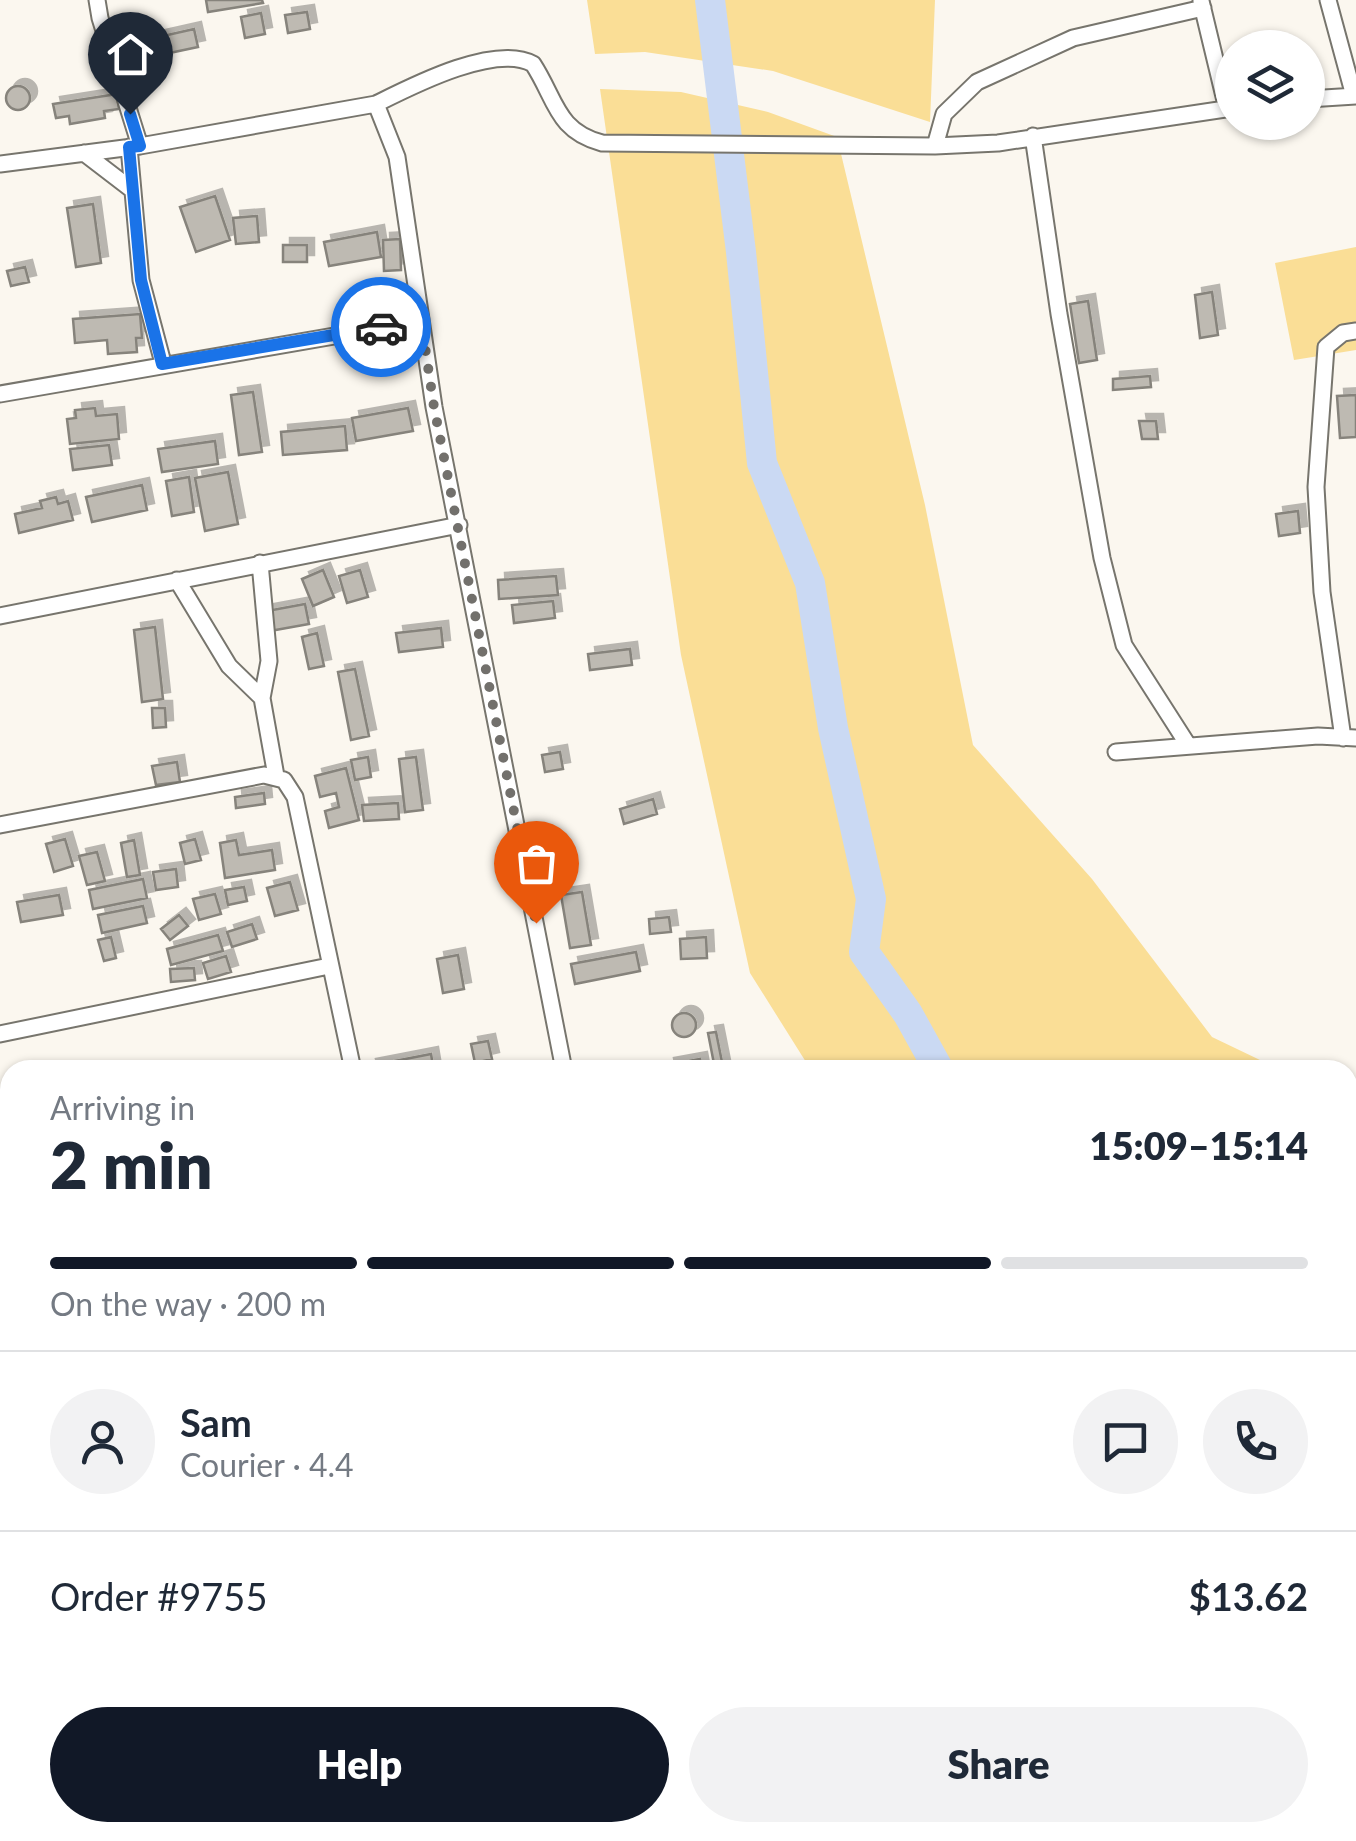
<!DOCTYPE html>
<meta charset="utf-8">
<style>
body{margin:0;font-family:Lato,sans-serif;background:#f2f2f3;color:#1f2937;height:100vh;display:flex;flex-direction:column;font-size:38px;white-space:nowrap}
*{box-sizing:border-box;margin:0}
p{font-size:32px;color:#747a83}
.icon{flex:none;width:55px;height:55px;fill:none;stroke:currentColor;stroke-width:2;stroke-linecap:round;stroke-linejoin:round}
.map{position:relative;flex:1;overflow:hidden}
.details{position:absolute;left:0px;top:1060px;width:1358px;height:782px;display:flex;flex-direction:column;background:#fff;border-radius:30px 30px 0 0;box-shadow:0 2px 8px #0004}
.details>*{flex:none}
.controls{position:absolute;left:1215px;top:30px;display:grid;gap:20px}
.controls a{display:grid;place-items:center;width:110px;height:110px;border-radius:50%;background:#fff;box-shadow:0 2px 8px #0004;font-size:50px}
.pin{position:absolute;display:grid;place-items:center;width:85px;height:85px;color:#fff;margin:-102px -42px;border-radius:50% 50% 50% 0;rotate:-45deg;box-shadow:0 0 10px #0007}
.pin .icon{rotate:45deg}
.courier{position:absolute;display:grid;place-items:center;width:100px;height:100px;margin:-50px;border:8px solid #1a73e8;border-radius:50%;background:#fff;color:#222;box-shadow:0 2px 12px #0007}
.overview em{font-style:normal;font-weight:800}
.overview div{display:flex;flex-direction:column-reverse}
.overview{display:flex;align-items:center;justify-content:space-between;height:170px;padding:0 50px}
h1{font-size:65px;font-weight:800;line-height:75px}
.bar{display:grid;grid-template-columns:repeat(4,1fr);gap:15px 10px;align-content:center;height:120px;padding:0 50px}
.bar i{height:12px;border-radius:8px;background:#e0e1e3}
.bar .current{background:#111827}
.bar p{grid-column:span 4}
.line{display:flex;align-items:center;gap:25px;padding:0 50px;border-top:2px solid #e0e1e3}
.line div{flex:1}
.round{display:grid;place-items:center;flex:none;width:105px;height:105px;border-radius:52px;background:#f2f2f3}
.action{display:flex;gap:20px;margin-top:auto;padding:20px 50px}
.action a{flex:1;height:115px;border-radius:60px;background:#111827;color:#fff;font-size:40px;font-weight:800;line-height:115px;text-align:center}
.action a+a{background:#f2f2f3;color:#1f2937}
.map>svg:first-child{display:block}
.green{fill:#fade96}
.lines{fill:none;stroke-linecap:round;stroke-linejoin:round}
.river{stroke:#cad9f3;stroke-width:30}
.building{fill:#bebab2;stroke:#86837b;stroke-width:2.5;filter:url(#shadow)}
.minor-casing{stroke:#77756d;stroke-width:19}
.minor{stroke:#fff;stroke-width:15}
.done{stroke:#72706c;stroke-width:10;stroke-dasharray:0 18}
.route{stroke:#1a73e8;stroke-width:12}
</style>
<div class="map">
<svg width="1356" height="1841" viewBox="0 0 1356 1841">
<defs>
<filter id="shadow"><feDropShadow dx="7" dy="-7" stdDeviation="0" flood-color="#0004"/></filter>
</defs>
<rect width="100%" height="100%" fill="#fbf7ef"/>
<path class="green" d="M587,0H935L930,122L773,71L645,52L595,54Z
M600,89L681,92L768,112L837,137L925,505L973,745L1092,879L1212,1037L1281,1070H811L750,973L681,655Z
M1356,247V350L1294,360L1275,263Z
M1348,1180H1356V1841H1086L1119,1832H1348Z"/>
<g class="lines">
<path class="river" d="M710,0L741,252L762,463L810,583L833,728L871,899L864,952L908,1014L939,1070
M1252,1832V1841"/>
</g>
<path class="building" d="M206,0H262L263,3L208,12Z
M307,12L310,29L288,33L285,15Z
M261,13L265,34L245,38L241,17Z
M194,29L198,47L127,62L123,45Z
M6 98a12 12 0 1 1 24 0a12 12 0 1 1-24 0Z
M117,94L119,109L104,111L105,118L70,124L69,116L56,118L53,104Z
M215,196L230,240L196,252L180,207Z
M93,204L101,263L76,267L67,208Z
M257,216L259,242L236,244L233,218Z
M377,232L381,257L329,266L324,242Z
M400,239L401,270L384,271L383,240Z
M283,245H307V262H283Z
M25,267L29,282L11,286L7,271Z
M1212,292L1218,335L1200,338L1195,295Z
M1088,301L1097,360L1079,363L1070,304Z
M140,314L142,338H136L137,352L108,354L107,340L75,343L73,319Z
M1150,376L1151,387L1113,390V379Z
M253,392L262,452L239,455L231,395Z
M1356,395V437L1340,438L1337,396Z
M95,408L96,416L117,414L119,439L70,444L67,419L76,418L75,410Z
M408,408L413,431L356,441L352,418Z
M1139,421H1156L1158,439H1142Z
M345,426L347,450L283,455L281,432Z
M215,441L218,464L162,472L158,449Z
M109,445L112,465L73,470L70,449Z
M228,472L238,524L205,531L195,478Z
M189,477L194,512L172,516L166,481Z
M142,485L147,510L92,522L86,497Z
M56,497L58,504L68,501L73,520L19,533L15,514L42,508L40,501Z
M1298,511L1300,533L1279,536L1276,514Z
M323,570L334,597L313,606L302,579Z
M360,570L368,597L347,603L339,576Z
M556,576L558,595L499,599L498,580Z
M553,601L555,618L514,623L512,605Z
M305,604L309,624L270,631L267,611Z
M155,627L163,699L142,702L134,630Z
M441,628L443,647L399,652L396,633Z
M317,633L324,666L309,669L302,637Z
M630,649L632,665L590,670L588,654Z
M355,669L369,736L351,740L338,672Z
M152,708H165L166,727L153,728Z
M560,752L563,769L545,772L542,755Z
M368,757L371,777L355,780L351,760Z
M416,757L423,810L405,812L399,759Z
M177,762L180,782L156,785L152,766Z
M346,768L359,820L329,828L325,811L339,807L336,793L320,797L315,776Z
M264,793L265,804L236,808L235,797Z
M653,799L657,814L624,824L620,809Z
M398,803L399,819L364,821L362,805Z
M65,839L73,866L54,872L46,844Z
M195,839L201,860L185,864L180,843Z
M134,840L140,875L127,877L121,843Z
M236,840L239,855L272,850L275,870L225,878L220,843Z
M97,852L105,881L87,885L79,856Z
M176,869L178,887L156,890L153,872Z
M143,879L147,898L93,909L89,890Z
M290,882L298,910L275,916L267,888Z
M244,887L247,901L228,905L225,890Z
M582,892L591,945L570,948L561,895Z
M215,894L221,914L199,920L193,899Z
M59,895L63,915L21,922L17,902Z
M143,906L147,923L102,933L98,915Z
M179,915L188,926L170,940L161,929Z
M669,917L671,932L650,934L649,919Z
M252,924L257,939L232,947L227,932Z
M218,935L223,951L171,965L167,949Z
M111,937L116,958L104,961L98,940Z
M706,937L707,958L681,959L680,939Z
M636,952L640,971L575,984L571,964Z
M458,955L464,989L443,993L437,959Z
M226,956L231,972L208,979L203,963Z
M194,968L195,980L171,982L170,969Z
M672 1025a12 12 0 1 1 24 0a12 12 0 1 1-24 0Z
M716,1032L723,1067L715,1069L708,1033Z
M488,1041L492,1059L475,1063L471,1044Z
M431,1054L433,1066L412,1070H370L369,1066Z
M700,1059L702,1070H668L667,1065Z
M344,1832L345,1841H301V1837Z
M846,1832H911L912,1837L897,1841H848Z"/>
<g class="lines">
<defs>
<path id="minor" d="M97,0L100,18L140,146
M1328,0L1354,96
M1201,1L1227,109
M1308,99L1356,96
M376,104C412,86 495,43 533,64C556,99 556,131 602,143L935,146L998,143L1232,108
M1033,136L1059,314L1102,558L1124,645L1188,745
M935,146L944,114L977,82L1073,38L1203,8
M129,147L141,280L163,363
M84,153L131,189
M0,164L140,146L376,104L397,157L434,407L564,1070
M0,394L421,321
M260,563L269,661L262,698L276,776
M177,580L229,666L262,698
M0,616L459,525
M1343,738L1322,592L1316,487L1326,347L1343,333L1356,331
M1116,752L1318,736L1356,738
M0,825L264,775L284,780L295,797L353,1070
M0,1034L329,966
M0,1212L9,1255
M118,1832L120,1841
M719,1832L720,1841
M941,1832L944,1841"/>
</defs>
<use href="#minor" class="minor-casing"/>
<use href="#minor" class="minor"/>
</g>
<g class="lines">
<path class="done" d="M381,327L421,320L434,407L536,923"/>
<path class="route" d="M130,114L140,146L129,147L141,280L162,364L381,327"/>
</g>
</svg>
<div class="controls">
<a><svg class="icon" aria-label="layers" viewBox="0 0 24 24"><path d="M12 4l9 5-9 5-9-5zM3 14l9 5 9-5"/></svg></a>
</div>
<div class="pin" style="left:536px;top:923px;background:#ea580c"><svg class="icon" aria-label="bag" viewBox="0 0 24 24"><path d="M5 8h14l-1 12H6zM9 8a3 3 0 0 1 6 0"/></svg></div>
<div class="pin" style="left:130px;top:114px;background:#1f2937"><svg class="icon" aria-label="home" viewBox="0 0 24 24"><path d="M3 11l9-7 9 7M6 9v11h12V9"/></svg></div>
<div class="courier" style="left:381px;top:327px"><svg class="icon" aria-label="car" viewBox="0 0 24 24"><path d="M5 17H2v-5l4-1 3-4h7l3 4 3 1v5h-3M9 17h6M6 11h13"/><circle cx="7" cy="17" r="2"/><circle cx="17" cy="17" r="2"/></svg></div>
<section class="details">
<div class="overview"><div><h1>2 min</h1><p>Arriving in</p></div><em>15:09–15:14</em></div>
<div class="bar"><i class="current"></i><i class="current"></i><i class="current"></i><i></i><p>On the way · 200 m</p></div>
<div class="line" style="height:180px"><a class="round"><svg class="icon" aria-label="person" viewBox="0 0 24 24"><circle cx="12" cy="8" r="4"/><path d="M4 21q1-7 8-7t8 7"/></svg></a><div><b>Sam</b><p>Courier · 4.4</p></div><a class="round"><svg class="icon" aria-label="chat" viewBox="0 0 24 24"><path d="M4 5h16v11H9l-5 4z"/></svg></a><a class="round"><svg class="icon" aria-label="phone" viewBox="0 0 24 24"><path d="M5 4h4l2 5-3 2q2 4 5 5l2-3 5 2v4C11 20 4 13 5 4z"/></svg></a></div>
<div class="line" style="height:130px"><div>Order #9755</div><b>$13.62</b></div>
<div class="action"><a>Help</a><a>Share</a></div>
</section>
</div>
